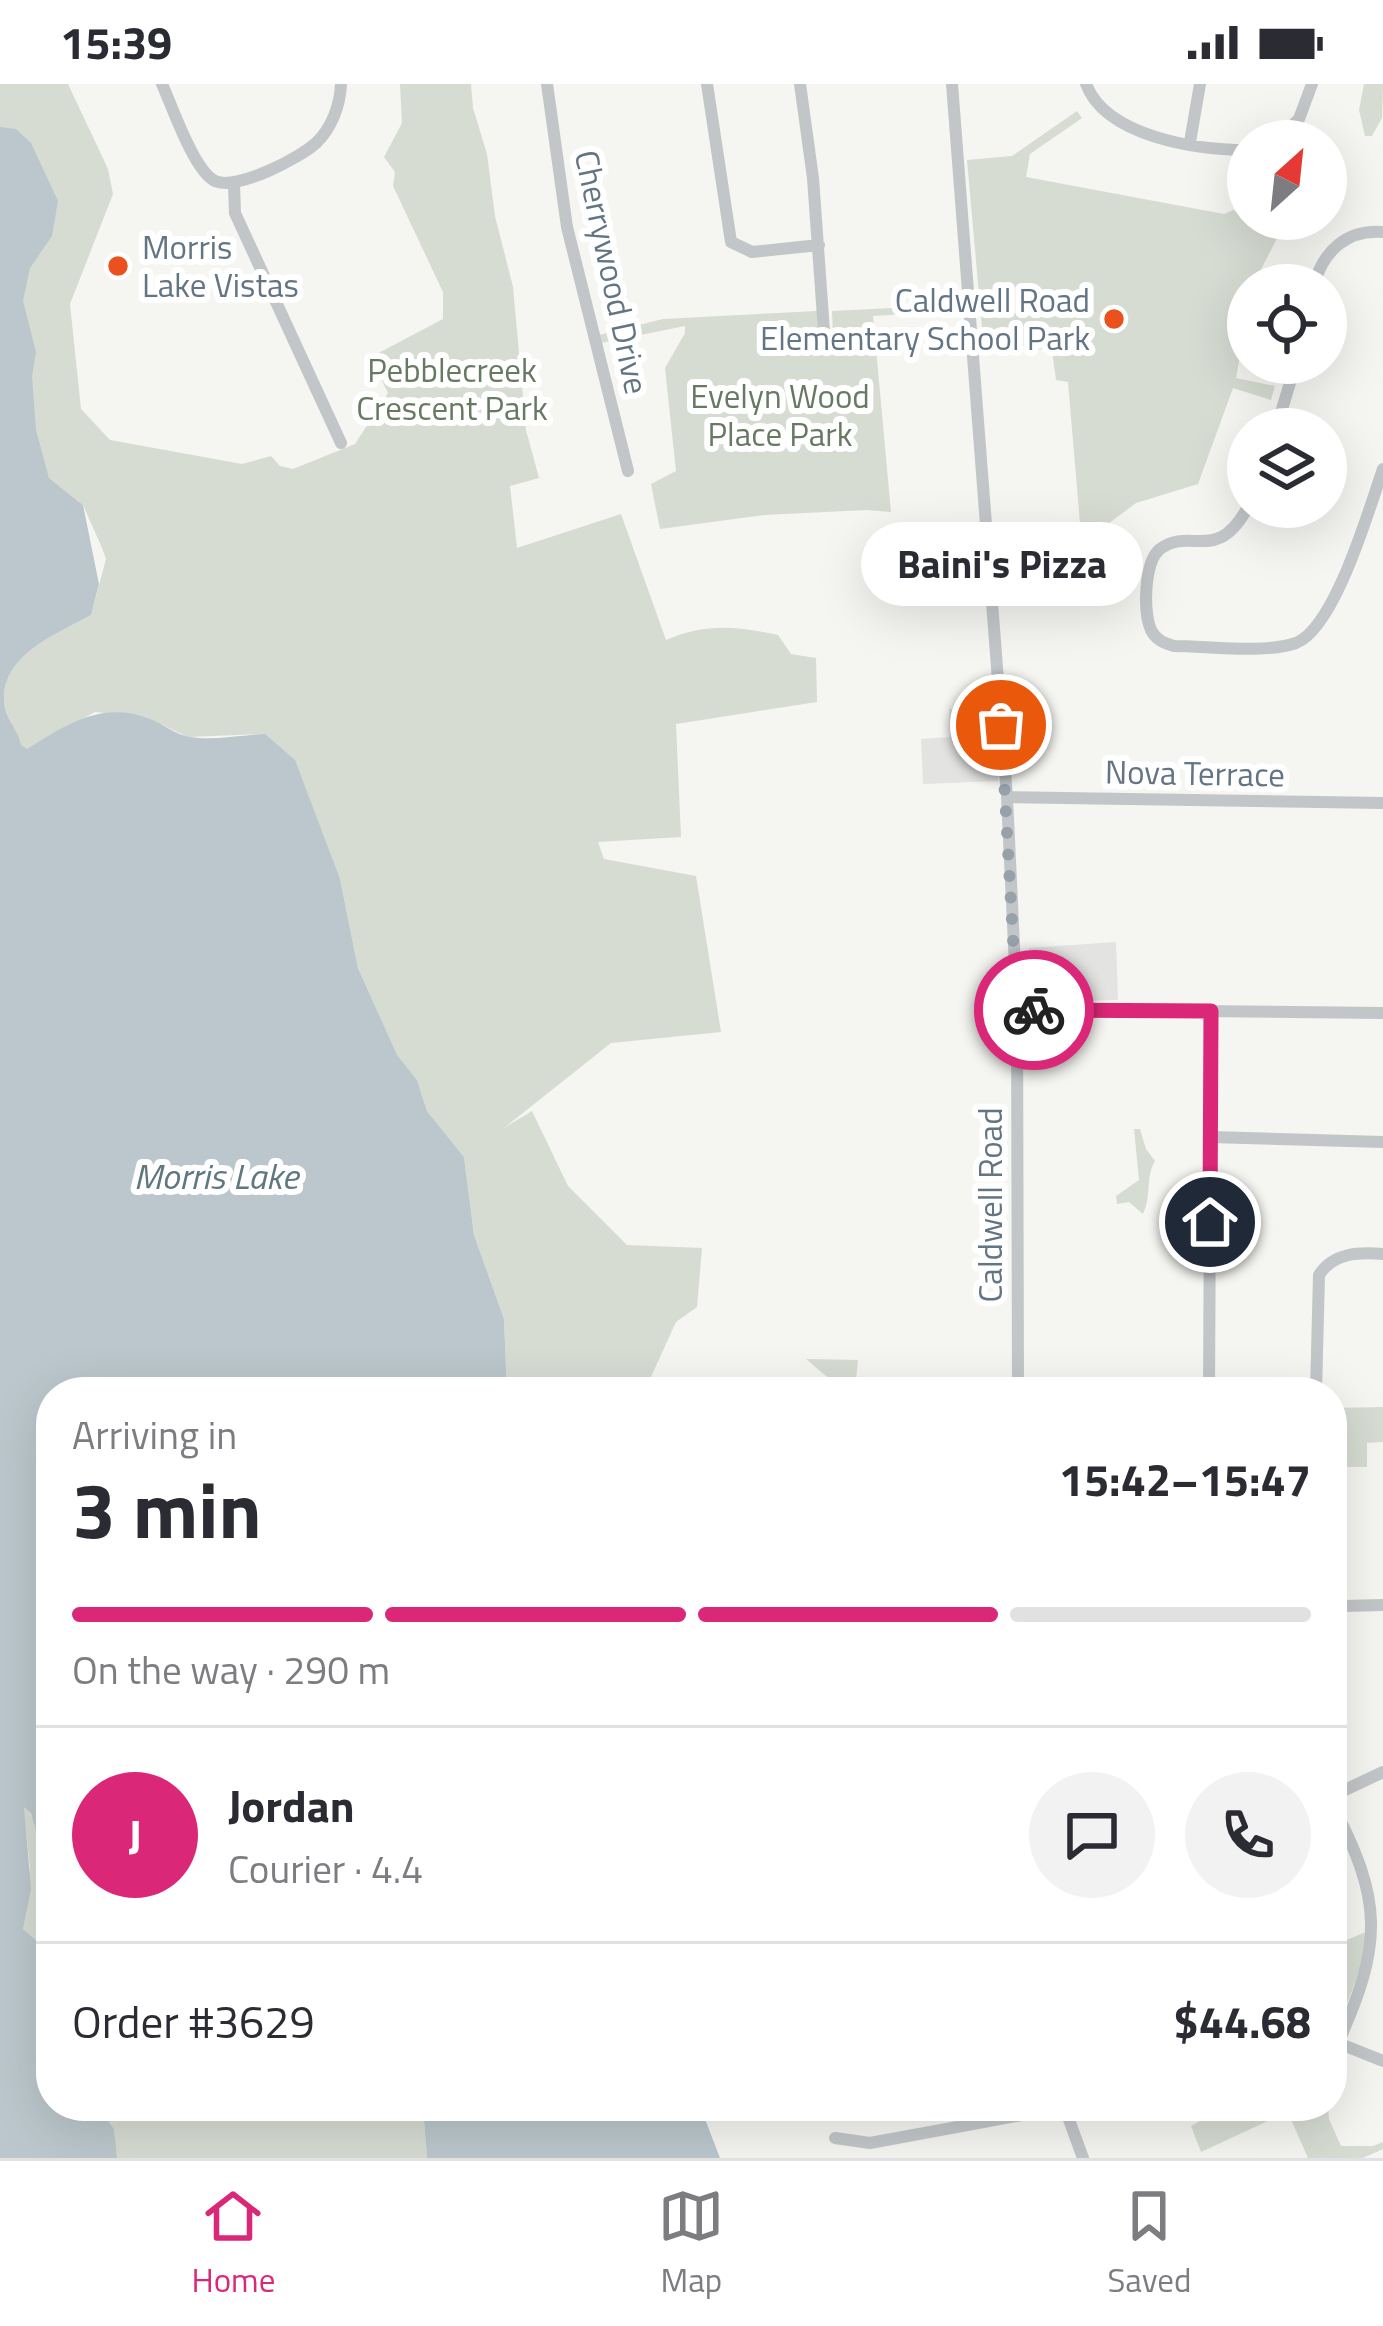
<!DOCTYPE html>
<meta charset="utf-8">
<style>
body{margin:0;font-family:"Titillium Web",sans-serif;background:#f2f2f3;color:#2b2b33;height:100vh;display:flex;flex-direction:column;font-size:45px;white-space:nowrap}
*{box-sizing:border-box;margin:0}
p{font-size:39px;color:#7c7c81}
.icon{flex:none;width:66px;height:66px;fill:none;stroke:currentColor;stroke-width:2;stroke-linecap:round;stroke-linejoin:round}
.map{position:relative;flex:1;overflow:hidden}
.panel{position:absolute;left:36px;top:1293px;width:1311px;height:744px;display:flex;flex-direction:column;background:#fff;border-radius:48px;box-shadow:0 12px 48px #0002}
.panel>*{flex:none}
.needle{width:78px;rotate:27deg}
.tools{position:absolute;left:1227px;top:36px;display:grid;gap:24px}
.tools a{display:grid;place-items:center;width:120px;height:120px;border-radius:50%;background:#fff;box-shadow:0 12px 48px #0002;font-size:60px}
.pin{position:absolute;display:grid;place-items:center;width:102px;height:102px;color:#fff;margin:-51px;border:6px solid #fff;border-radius:50%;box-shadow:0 3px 12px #0007}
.courier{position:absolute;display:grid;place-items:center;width:120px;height:120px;margin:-60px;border:9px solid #db2777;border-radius:50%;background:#fff;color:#222;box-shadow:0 3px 15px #0007}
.bubble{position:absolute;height:84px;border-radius:42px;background:#fff;box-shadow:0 12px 48px #0002;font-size:39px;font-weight:700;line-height:84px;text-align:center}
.head em{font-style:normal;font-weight:700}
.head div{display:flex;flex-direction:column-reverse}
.head{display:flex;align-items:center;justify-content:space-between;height:204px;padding:0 36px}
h1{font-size:78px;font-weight:700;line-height:90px}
.bar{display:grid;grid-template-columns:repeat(4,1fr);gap:18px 12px;align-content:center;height:144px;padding:0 36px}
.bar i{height:15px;border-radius:9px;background:#e1e1e2}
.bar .current{background:#db2777}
.bar p{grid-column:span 4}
.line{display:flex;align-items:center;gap:30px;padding:0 36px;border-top:3px solid #e1e1e2}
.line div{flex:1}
.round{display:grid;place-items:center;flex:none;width:126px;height:126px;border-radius:63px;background:#f2f2f3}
.status{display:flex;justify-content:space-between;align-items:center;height:84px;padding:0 60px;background:#fff;direction:ltr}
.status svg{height:33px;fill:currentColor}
.menu{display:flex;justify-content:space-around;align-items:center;height:168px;border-top:3px solid #e1e1e2;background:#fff;font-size:33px;color:#7c7c81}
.menu a{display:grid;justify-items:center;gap:6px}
.menu .current{color:#db2777}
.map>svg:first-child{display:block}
.built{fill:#e3e4e2}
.green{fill:#d6dcd2}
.water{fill:#bbc7cc}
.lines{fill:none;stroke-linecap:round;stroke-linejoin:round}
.minor{stroke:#c2c6c9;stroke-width:12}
.done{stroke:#96a1aa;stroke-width:12;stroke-dasharray:0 21.6}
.route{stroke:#db2777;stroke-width:15}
.poi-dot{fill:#ea511c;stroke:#fff;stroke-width:4.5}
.labels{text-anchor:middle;stroke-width:12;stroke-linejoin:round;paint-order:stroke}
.poi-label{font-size:33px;fill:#637484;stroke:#fff;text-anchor:start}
.street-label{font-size:33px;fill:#637484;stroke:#fff}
.park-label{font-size:33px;fill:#667a62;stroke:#fff}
.water-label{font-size:36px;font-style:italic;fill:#5e7781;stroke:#fff}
</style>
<div class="status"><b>15:39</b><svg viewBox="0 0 49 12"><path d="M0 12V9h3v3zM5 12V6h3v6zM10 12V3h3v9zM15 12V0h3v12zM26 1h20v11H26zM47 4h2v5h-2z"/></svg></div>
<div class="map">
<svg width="1383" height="2074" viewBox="0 0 1383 2074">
<rect width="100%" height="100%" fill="#f5f5f1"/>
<path class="built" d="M995,624L998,697L923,700L921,655L950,653L949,625Z
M1116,858L1118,916L1031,918L1029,864Z"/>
<path class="green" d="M0,0H68L108,85L113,110L70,220L81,325L110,356L242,380L271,372L280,382L293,385L355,360L388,309L371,273L443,235V208L393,102L395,88L384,73L402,39L400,0H471L473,24L487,70L495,132L513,203L526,346L539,394L510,402L517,464L621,430L666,556C706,539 736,542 778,551L791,570L816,574L817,618L676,640L681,753L598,758L604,775L696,792L721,948L611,959L504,1044L532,1027L568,1102L627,1161L702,1164L697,1223L676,1238L644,1308H507L504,1235L474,1151L464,1073L427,1027L417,996L397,972L358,884L340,795L265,650L188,653L146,633L95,628L27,665L21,662C18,644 4,634 4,616C3,570 57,550 91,531L106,475L102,464L83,421L49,394L34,348L0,70Z
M1364,0H1383L1382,34L1372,52H1365L1359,26Z
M1077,27L1082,34L1030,70L1026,93L1224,130L1233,126L1248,135H1287L1253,201H1248V228L1236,294L1275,302L1271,316L1233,304L1198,400L1136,419L1092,452L1081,451L1068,298L1056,296L1052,267L983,255L967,76L1012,72Z
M953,221V227L873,232L891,428L867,426L764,431L660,445L651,400L676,387L665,284L685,249V242L601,259L599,251L663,235L817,227L819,254L833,253L832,227Z
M1134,1045H1140L1146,1065L1155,1077C1145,1093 1152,1112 1143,1130L1129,1118L1117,1120L1116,1112L1139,1096Z
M806,1275L858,1276L855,1306L845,1308Z
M1383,1323V1358L1367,1359V1383H1332V1324Z
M23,1721C56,1758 51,1822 51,1869L23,1845L30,1783Z
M1366,1848L1363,1877L1337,1947L1332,1946V1862Z
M98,2022H419L424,2035L427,2074H116L114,2045Z
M1227,2022H1251L1255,2030L1270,2036L1201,2068L1191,2042Z
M1285,2022H1328L1329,2035L1341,2062H1373L1383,2058V2065L1363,2074H1308Z"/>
<path class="water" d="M0,43L16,45L31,59L58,117L52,152L30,184L23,217L36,268L32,292L36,346L49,394L83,421L99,500L91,531C57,550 3,570 4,616C4,634 18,644 21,661L27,665C66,641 100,617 148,634C162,639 176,651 190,653C213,657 241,651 265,650L295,676L340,795L358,884L397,971L417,996L427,1027L464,1073L474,1151L504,1235L507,1308H51V1793L31,1730L24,1723L31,1805L23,1845L51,1869V2022H98L114,2045L117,2074H0Z
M419,2022H700L720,2074H427L424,2036Z"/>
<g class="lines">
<path class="minor" d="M162,0C172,22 194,87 215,97C236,107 300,74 316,59C332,44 340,21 341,0
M547,0L567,143L628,387
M707,0L731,158L752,168L819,161
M800,0L813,94L825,261
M952,0L1007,713L1017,925L1018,1308
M1086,0C1106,53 1197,66 1248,66
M1277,57L1299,35L1312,0
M1190,58L1200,0
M234,100L235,129L341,359
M1314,201C1323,167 1347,145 1383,148
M1276,345L1296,279
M1248,423C1216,481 1192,442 1160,465C1144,478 1143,528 1151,546C1156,556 1164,559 1174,562C1208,562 1265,570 1296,559C1335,544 1369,425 1383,385
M1007,713L1383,719
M1017,925L1383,929
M1210,1053L1383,1058
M872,1308L874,1302
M1209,1308L1211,927
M1316,1308L1319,1191C1333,1169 1358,1168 1383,1170
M1332,1518L1344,1522L1383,1521
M1332,1712L1383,1688
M1332,1720C1383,1817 1383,1859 1338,1959
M1333,1957L1383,1977
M1064,2022L1083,2074
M835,2054L870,2059L1071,2022"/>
</g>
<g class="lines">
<path class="done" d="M1001,641L1017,926H1034"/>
<path class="route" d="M1034,926L1211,927L1210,1138"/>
</g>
<g class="poi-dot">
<circle cx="118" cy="182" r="12"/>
<circle cx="1114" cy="235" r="12"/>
</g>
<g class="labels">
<g class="poi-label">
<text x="142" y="175">Morris<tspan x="142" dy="38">Lake Vistas</tspan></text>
<text x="1090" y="228" text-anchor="end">Caldwell Road<tspan x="1090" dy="38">Elementary School Park</tspan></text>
</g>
<g class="street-label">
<text transform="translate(612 188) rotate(78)" y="12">Cherrywood Drive</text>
<text transform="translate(1195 689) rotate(1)" y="12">Nova Terrace</text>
<text transform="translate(990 1121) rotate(-90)" y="12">Caldwell Road</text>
</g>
<g class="park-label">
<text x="452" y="298">Pebblecreek<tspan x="452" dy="38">Crescent Park</tspan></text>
<text x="780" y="324">Evelyn Wood<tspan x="780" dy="38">Place Park</tspan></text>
</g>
<g class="water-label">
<text x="216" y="1105">Morris Lake</text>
</g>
</g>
</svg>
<div class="tools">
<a><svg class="needle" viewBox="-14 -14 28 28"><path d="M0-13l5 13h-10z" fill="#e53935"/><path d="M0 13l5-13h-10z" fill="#7c7c81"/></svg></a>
<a><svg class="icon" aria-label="locate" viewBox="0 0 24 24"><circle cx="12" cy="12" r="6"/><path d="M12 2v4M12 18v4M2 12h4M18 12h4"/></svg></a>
<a><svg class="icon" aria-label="layers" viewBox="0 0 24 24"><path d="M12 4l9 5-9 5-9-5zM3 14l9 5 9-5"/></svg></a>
</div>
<div class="pin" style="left:1001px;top:641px;background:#ea580c"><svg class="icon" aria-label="bag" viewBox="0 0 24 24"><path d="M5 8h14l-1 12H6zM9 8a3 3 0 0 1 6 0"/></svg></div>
<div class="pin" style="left:1210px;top:1138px;background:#1f2937"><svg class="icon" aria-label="home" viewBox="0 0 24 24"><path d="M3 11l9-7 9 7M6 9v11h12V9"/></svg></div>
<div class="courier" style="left:1034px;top:926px"><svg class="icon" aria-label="bike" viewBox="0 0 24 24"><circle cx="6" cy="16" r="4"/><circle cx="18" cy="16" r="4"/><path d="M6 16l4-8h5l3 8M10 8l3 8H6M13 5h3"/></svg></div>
<div class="bubble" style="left:861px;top:438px;width:282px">Baini's Pizza</div>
<section class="panel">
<div class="head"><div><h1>3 min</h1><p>Arriving in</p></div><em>15:42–15:47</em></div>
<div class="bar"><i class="current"></i><i class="current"></i><i class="current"></i><i></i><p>On the way · 290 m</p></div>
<div class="line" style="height:216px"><b class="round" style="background:#db2777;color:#fff">J</b><div><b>Jordan</b><p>Courier · 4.4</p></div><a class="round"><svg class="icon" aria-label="chat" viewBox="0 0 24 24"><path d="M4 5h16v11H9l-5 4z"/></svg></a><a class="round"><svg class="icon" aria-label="phone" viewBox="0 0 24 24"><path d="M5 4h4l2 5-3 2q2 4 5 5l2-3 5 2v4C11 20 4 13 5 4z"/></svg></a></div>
<div class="line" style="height:156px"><div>Order #3629</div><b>$44.68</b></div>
</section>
</div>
<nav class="menu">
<a class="current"><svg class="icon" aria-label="home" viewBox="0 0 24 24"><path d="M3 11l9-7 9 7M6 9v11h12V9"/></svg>Home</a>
<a><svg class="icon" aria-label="map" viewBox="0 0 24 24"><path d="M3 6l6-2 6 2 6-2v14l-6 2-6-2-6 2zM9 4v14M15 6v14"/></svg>Map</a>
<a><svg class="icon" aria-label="saved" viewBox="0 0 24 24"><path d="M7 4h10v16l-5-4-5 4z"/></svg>Saved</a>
</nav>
